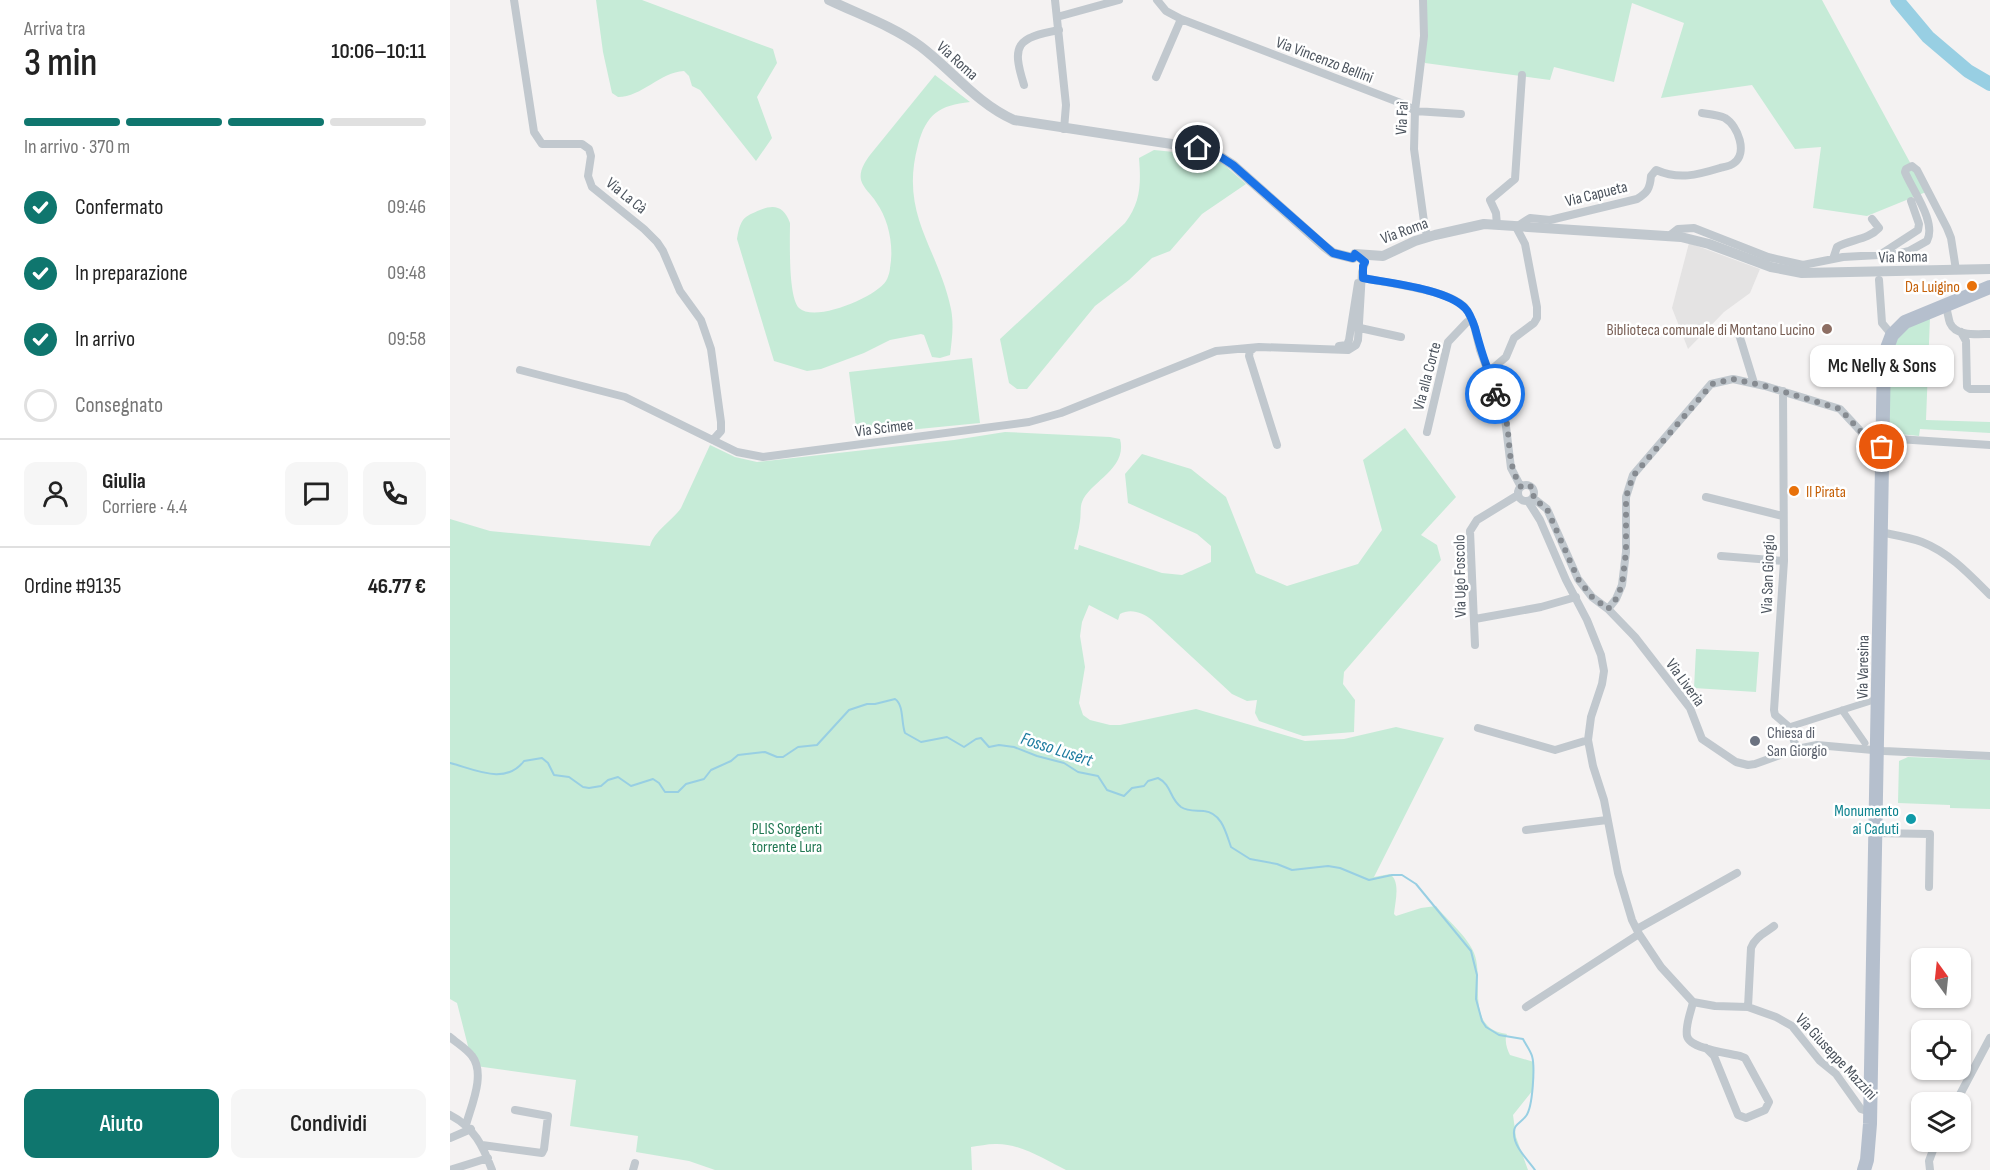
<!DOCTYPE html>
<html lang="it">
<meta charset="utf-8">
<style>
body{margin:0;font-family:"Sofia Sans Condensed",sans-serif;background:#f6f6f6;color:#222;height:100vh;display:flex;flex-direction:column;font-size:22px;white-space:nowrap}
*{box-sizing:border-box;margin:0}
p{font-size:20px;color:#767676}
.icon{flex:none;width:33px;height:33px;fill:none;stroke:currentColor;stroke-width:2;stroke-linecap:round;stroke-linejoin:round}
.map{position:relative;flex:1;overflow:hidden}
.side{display:flex;flex-direction:column;background:#fff;width:450px}
.side>*{flex:none}
.needle{width:39px;rotate:345deg}
.controls{position:absolute;left:1461px;top:948px;display:grid;gap:12px}
.controls a{display:grid;place-items:center;width:60px;height:60px;border-radius:12px;background:#fff;box-shadow:0 2px 4px #0004;font-size:30px}
.pin{position:absolute;display:grid;place-items:center;width:51px;height:51px;color:#fff;margin:-26px;border:3px solid #fff;border-radius:50%;box-shadow:0 2px 6px #0007}
.courier{position:absolute;display:grid;place-items:center;width:60px;height:60px;margin:-30px;border:4px solid #1a73e8;border-radius:50%;background:#fff;color:#222;box-shadow:0 2px 8px #0007}
.bubble{position:absolute;height:42px;border-radius:12px;background:#fff;box-shadow:0 2px 4px #0004;font-size:20px;font-weight:600;line-height:42px;text-align:center}
.headline em{font-style:normal;font-weight:600}
.headline div{display:flex;flex-direction:column-reverse}
.headline{display:flex;align-items:center;justify-content:space-between;height:102px;padding:0 24px}
h1{font-size:39px;font-weight:600;line-height:45px}
.bar{display:grid;grid-template-columns:repeat(4,1fr);gap:9px 6px;align-content:center;height:72px;padding:0 24px}
.bar i{height:8px;border-radius:4px;background:#e0e0e0}
.bar .active{background:#0f766e}
.bar p{grid-column:span 4}
.line{display:flex;align-items:center;gap:15px;padding:0 24px;border-top:2px solid #e0e0e0}
.line div{flex:1}
.round{display:grid;place-items:center;flex:none;width:63px;height:63px;border-radius:12px;background:#f6f6f6}
ol{padding:0 24px;list-style:none}
li{display:flex;align-items:center;gap:18px;height:66px}
li p{margin-inline-start:auto}
li .icon{padding:6px;border-radius:50%;background:#0f766e;color:#fff;stroke-width:4}
li:last-child{color:#767676}
li i{width:33px;height:33px;border:3px solid #e0e0e0;border-radius:50%}
.action{display:flex;gap:12px;margin-top:auto;padding:12px 24px}
.action a{flex:1;height:69px;border-radius:12px;background:#0f766e;color:#fff;font-size:24px;font-weight:600;line-height:69px;text-align:center}
.action a+a{background:#f6f6f6;color:#222}
main{display:flex;flex:1;min-height:0}
.map>svg:first-child{display:block}
.education{fill:#e4e3e3}
.green{fill:#c6ebd7}
.lines{fill:none;stroke-linecap:round;stroke-linejoin:round}
.stream{stroke:#98cfe3;stroke-width:2}
.river{stroke:#98cfe3;stroke-width:14}
.pedestrian{stroke:#c1c8ce;stroke-width:7}
.minor{stroke:#c1c8ce;stroke-width:8}
.tertiary{stroke:#c1c8ce;stroke-width:10}
.primary{stroke:#b5bfcd;stroke-width:14}
.done{stroke:#868b91;stroke-width:6;stroke-dasharray:0 10.8}
.route{stroke:#1a73e8;stroke-width:8}
.food-dot{fill:#e8710a;stroke:#fff;stroke-width:2}
.education-dot{fill:#8d6e63;stroke:#fff;stroke-width:2}
.worship-dot{fill:#6b7280;stroke:#fff;stroke-width:2}
.culture-dot{fill:#0f9aa8;stroke:#fff;stroke-width:2}
.labels{text-anchor:middle;stroke-width:5;stroke-linejoin:round;paint-order:stroke}
.street-label{font-size:16px;fill:#4b535d;stroke:#fff}
.food-label{font-size:16px;fill:#c56008;stroke:#fff;text-anchor:end}
.education-label{font-size:16px;fill:#785e54;stroke:#fff;text-anchor:end}
.worship-label{font-size:16px;fill:#5b616d;stroke:#fff;text-anchor:start}
.culture-label{font-size:16px;fill:#0d838f;stroke:#fff;text-anchor:end}
.park-label{font-size:16px;fill:#227853;stroke:#fff}
.water-label{font-size:18px;font-style:italic;fill:#1c7b9f;stroke:#fff}
</style>
<main>
<section class="side">
<div class="headline"><div><h1>3 min</h1><p>Arriva tra</p></div><em>10:06–10:11</em></div>
<div class="bar"><i class="active"></i><i class="active"></i><i class="active"></i><i></i><p>In arrivo · 370 m</p></div>
<ol>
<li><svg class="icon" aria-label="check" viewBox="0 0 24 24"><path d="M5 12l5 5 9-10"/></svg>Confermato<p>09:46</p></li>
<li><svg class="icon" aria-label="check" viewBox="0 0 24 24"><path d="M5 12l5 5 9-10"/></svg>In preparazione<p>09:48</p></li>
<li><svg class="icon" aria-label="check" viewBox="0 0 24 24"><path d="M5 12l5 5 9-10"/></svg>In arrivo<p>09:58</p></li>
<li><i></i>Consegnato</li>
</ol>
<div class="line" style="height:108px"><a class="round"><svg class="icon" aria-label="person" viewBox="0 0 24 24"><circle cx="12" cy="8" r="4"/><path d="M4 21q1-7 8-7t8 7"/></svg></a><div><b>Giulia</b><p>Corriere · 4.4</p></div><a class="round"><svg class="icon" aria-label="chat" viewBox="0 0 24 24"><path d="M4 5h16v11H9l-5 4z"/></svg></a><a class="round"><svg class="icon" aria-label="phone" viewBox="0 0 24 24"><path d="M5 4h4l2 5-3 2q2 4 5 5l2-3 5 2v4C11 20 4 13 5 4z"/></svg></a></div>
<div class="line" style="height:78px"><div>Ordine #9135</div><b>46.77 €</b></div>
<div class="action"><a>Aiuto</a><a>Condividi</a></div>
</section>
<div class="map">
<svg width="1540" height="1170" viewBox="0 0 1540 1170">
<rect width="100%" height="100%" fill="#f4f2f2"/>
<path class="education" d="M1239,243L1310,269L1300,293L1274,312L1238,349L1222,308Z"/>
<path class="green" d="M146,0H192L323,49L327,63L307,97L322,138L306,161L250,90L242,86L239,76L234,71C210,72 192,97 168,97L162,93L153,52Z
M976,0H1372L1476,192L1417,216L1363,208L1371,147L1345,149L1302,85L1211,98L1234,23L1182,3L1164,82L1104,67L1100,80L975,63Z
M485,75L520,102C490,105 476,114 468,145C449,215 488,247 501,309C504,325 502,339 500,355L490,358L482,357L474,335L471,334L440,340L414,353L371,369L357,371L324,361L287,239C288,233 289,226 293,220C297,215 303,213 310,210C324,204 334,206 340,223C340,240 338,297 349,308C365,323 426,297 436,281C438,278 440,271 440,268C444,246 439,220 426,202C422,195 413,188 411,180C409,171 415,162 420,155Z
M704,150L764,156L796,184L752,214L720,251L702,258L679,280L645,306L577,389H567L559,383L550,339L675,223C691,202 691,183 689,158Z
M1480,317L1476,420L1540,422V433L1470,429L1469,436L1440,433C1437,418 1439,349 1449,337C1456,327 1469,322 1480,317Z
M522,358L530,423L407,435L399,372Z
M955,428L1006,497L971,535L987,545L991,560L894,672L893,684L905,700L904,732L853,736L809,721L805,713L807,700L797,701L782,694L702,620C693,613 681,608 670,614L668,620L639,605L632,622L630,636L635,667L629,703L633,715L640,720L660,725H670L746,709L855,741L894,739L946,727L994,738L924,877L940,874C951,882 945,902 944,914L946,916L971,908L986,906C997,920 1018,937 1024,953C1035,980 1014,1029 1057,1034C1054,1040 1057,1049 1060,1055L1084,1062L1083,1090L1063,1115L1066,1137L1078,1170H616C595,1160 570,1143 545,1144C537,1144 529,1146 521,1147L522,1170H265L239,1161L186,1152L188,1136L120,1126L126,1080L26,1066L19,1050L7,1003L0,999V519L40,531L200,546C204,531 222,521 231,508L260,445L285,457L307,462L504,440L555,432L660,437L670,439C678,469 639,482 632,502C630,507 631,515 630,521C629,530 626,540 624,549L628,550L629,545L712,573L732,575L761,562V546L747,534L678,503L675,474L692,454L741,469L776,497L806,573L837,586L908,564L932,530L913,460Z
M1246,649L1309,652L1306,692L1244,688Z
M1458,757L1540,760V809L1500,808V805L1448,803L1449,761Z"/>
<g class="lines">
<path class="stream" d="M0,763C24,769 55,786 74,761L92,758L98,763L104,775L119,777L133,787L139,788L151,786L158,780L168,777L181,786L203,779L209,783L215,792H228L236,784L254,779L261,770L281,761L288,755L315,752L327,757H333L348,747L367,745L399,710L417,704H425L445,699C454,705 451,722 455,733L471,742L497,737L514,747L526,739L531,738L539,747L549,745L564,747L587,756L614,763L628,772L648,776L657,790L674,796L682,788L694,786L698,781L708,778C722,785 719,798 731,807C738,812 747,810 754,811C772,813 776,833 781,847L800,859L827,864L842,870L878,866L890,868L919,880L942,875H952L966,884L1021,951L1027,975L1026,999L1032,1021L1036,1027L1049,1035L1073,1039C1076,1045 1080,1050 1082,1056C1085,1066 1083,1107 1076,1116C1071,1123 1063,1124 1064,1134C1064,1147 1078,1160 1085,1170"/>
<path class="river" d="M1447,0L1478,37L1518,71L1540,84"/>
<path class="pedestrian" d="M1392,710L1415,743
M1339,727L1427,699"/>
<path class="minor" d="M64,0L84,132L92,144H132L139,149L141,156L138,176L142,187L194,229L207,242L213,251L230,291L251,320L261,349L271,422V431L263,440
M605,0L616,105L614,129
M707,0L716,11L731,19L956,105L965,111L1011,114
M973,0L974,36L965,111L964,149L975,229L978,237
M607,17L669,0
M706,77L731,19
M574,85C561,44 567,38 609,30
M1047,225L1046,213L1040,200L1065,179L1072,75
M1219,236L1228,229L1244,228L1318,257L1353,265L1393,257L1447,254L1459,251L1477,241C1487,222 1462,190 1455,172L1456,169L1462,166L1467,170L1497,228L1501,238L1506,270
M1431,254L1468,230L1469,224L1461,201
M1383,259L1387,247C1401,239 1418,240 1429,228L1422,219
M913,278C937,283 1002,290 1016,309C1019,312 1020,317 1022,321
M1429,280L1432,323L1442,335
M1495,305C1498,311 1498,318 1500,323C1506,337 1528,334 1540,334
M910,328L951,337
M1288,331L1304,383
M1511,332L1516,341L1517,387L1520,389H1540
M889,346L897,345L899,340L908,283
M804,348L800,351L799,356L827,445
M70,370L175,397L287,452L313,457L579,422L611,413L766,351L809,347L898,350L906,345L908,340L912,272L915,263L905,254
M1333,391L1334,561L1324,710L1325,715L1339,727L1347,749
M977,432L998,342L1017,322L1022,321L1024,325L1030,350L1039,374
M1432,438L1540,445
M1068 493a8 8 0 1 1 16 0a8 8 0 1 1-16 0Z
M1071,487L1061,468L1054,410L1040,385L1039,379L1042,369L1056,357L1064,338L1084,323L1087,318V307L1075,244L1066,227L1080,218L1100,220L1187,199C1197,193 1200,189 1201,176L1206,170C1229,180 1247,175 1270,168C1274,167 1281,166 1284,163C1298,153 1288,126 1275,118C1269,115 1259,114 1252,113
M1256,497L1333,516
M1083,498L1097,509L1128,579L1142,597L1158,609L1185,637L1240,708L1252,739L1286,762L1298,765L1305,764L1347,749L1367,745L1434,751L1540,756
M1078,501L1090,520L1116,580L1137,620L1151,655L1154,671L1152,684L1141,717L1138,740L1143,766L1154,800L1168,873L1182,920L1189,934L1211,967L1243,1002L1265,1006L1298,1007L1326,1017L1342,1026L1370,1061L1386,1074L1411,1109L1420,1112
M1430,532C1444,535 1459,537 1472,542C1500,553 1520,575 1540,595
M1271,556L1334,561
M1158,609L1166,599L1172,585L1176,552V497L1183,475L1261,384L1283,379L1315,386L1390,409L1416,437L1432,447
M1025,619L1091,607L1126,597
M1025,645L1020,531L1027,520L1068,495
M1028,728L1105,750L1138,740
M1076,830L1157,820
M1425,833L1480,834L1479,887
M1187,929L1287,873
M1243,1002C1241,1012 1235,1025 1237,1036C1240,1049 1278,1053 1290,1056L1295,1058L1319,1102L1315,1110L1296,1118L1288,1115L1264,1056L1256,1048
M1076,1007L1189,934
M1298,1007L1301,948C1305,937 1315,933 1324,926
M0,1037C7,1043 17,1049 22,1056C36,1074 21,1106 16,1125
M1506,1102L1540,1038
M0,1115C24,1127 33,1146 42,1170
M0,1138L21,1129
M32,1145L92,1153L94,1149L98,1116L65,1110
M0,1170L38,1158
M183,1170L185,1163
M1480,1170L1479,1161L1486,1142"/>
<path class="tertiary" d="M379,0C408,14 443,26 470,46C502,70 526,103 564,120L748,148L766,154L783,165L875,247L883,253L903,258L905,254L933,256L965,241L985,235L1034,224L1231,237L1259,244L1321,267L1352,273L1540,269"/>
<path class="primary" d="M1414,1170L1417,1160L1420,1124L1434,356L1442,335L1455,322L1540,287"/>
</g>
<g class="lines">
<path class="done" d="M1045,394C1048,399 1052,405 1054,411C1062,438 1055,461 1071,487L1078,485C1084,488 1085,492 1083,498L1097,509L1128,579L1142,597L1158,609L1166,599L1172,585L1176,552V497L1183,476L1262,384L1283,379L1315,386L1390,409L1416,437L1432,447"/>
<path class="route" d="M748,148L766,154L783,165L883,253L903,258L905,254L915,262L913,266V278C939,283 997,289 1015,308C1019,312 1023,322 1025,328C1029,343 1033,358 1039,372C1041,380 1040,385 1045,394"/>
</g>
<g class="food-dot">
<circle cx="1522" cy="286" r="6"/>
<circle cx="1344" cy="491" r="6"/>
</g>
<circle class="education-dot" cx="1377" cy="329" r="6"/>
<circle class="worship-dot" cx="1305" cy="741" r="6"/>
<circle class="culture-dot" cx="1461" cy="819" r="6"/>
<g class="labels">
<g class="street-label">
<text transform="translate(875 59) rotate(21)" y="6">Via Vincenzo Bellini</text>
<text transform="translate(508 60) rotate(42)" y="6">Via Roma</text>
<text transform="translate(951 118) rotate(-87)" y="6">Via Faì</text>
<text transform="translate(1146 193) rotate(-14)" y="6">Via Capueta</text>
<text transform="translate(177 195) rotate(39)" y="6">Via La Cà</text>
<text transform="translate(954 230) rotate(-20)" y="6">Via Roma</text>
<text transform="translate(1453 256) rotate(-1)" y="6">Via Roma</text>
<text transform="translate(976 376) rotate(-75)" y="6">Via alla Corte</text>
<text transform="translate(434 427) rotate(-7)" y="6">Via Scimee</text>
<text transform="translate(1317 574) rotate(-88)" y="6">Via San Giorgio</text>
<text transform="translate(1009 576) rotate(-91)" y="6">Via Ugo Foscolo</text>
<text transform="translate(1412 667) rotate(-89)" y="6">Via Varesina</text>
<text transform="translate(1236 682) rotate(54)" y="6">Via Liveria</text>
<text transform="translate(1387 1056) rotate(47)" y="6">Via Giuseppe Mazzini</text>
</g>
<g class="food-label">
<text x="1510" y="292">Da Luigino</text>
<text x="1356" y="497" text-anchor="start">Il Pirata</text>
</g>
<g class="education-label">
<text x="1365" y="335">Biblioteca comunale di Montano Lucino</text>
</g>
<g class="worship-label">
<text x="1317" y="738">Chiesa di<tspan x="1317" dy="18">San Giorgio</tspan></text>
</g>
<g class="culture-label">
<text x="1449" y="816">Monumento<tspan x="1449" dy="18">ai Caduti</tspan></text>
</g>
<g class="park-label">
<text x="337" y="834">PLIS Sorgenti<tspan x="337" dy="18">torrente Lura</tspan></text>
</g>
<g class="water-label">
<text transform="translate(607 749) rotate(18)" y="6">Fosso Lusèrt</text>
</g>
</g>
</svg>
<div class="controls">
<a><svg class="needle" viewBox="-14 -14 28 28"><path d="M0-13l5 13h-10z" fill="#e53935"/><path d="M0 13l5-13h-10z" fill="#767676"/></svg></a>
<a><svg class="icon" aria-label="locate" viewBox="0 0 24 24"><circle cx="12" cy="12" r="6"/><path d="M12 2v4M12 18v4M2 12h4M18 12h4"/></svg></a>
<a><svg class="icon" aria-label="layers" viewBox="0 0 24 24"><path d="M12 4l9 5-9 5-9-5zM3 14l9 5 9-5"/></svg></a>
</div>
<div class="pin" style="left:1432px;top:447px;background:#ea580c"><svg class="icon" aria-label="bag" viewBox="0 0 24 24"><path d="M5 8h14l-1 12H6zM9 8a3 3 0 0 1 6 0"/></svg></div>
<div class="pin" style="left:748px;top:148px;background:#1f2937"><svg class="icon" aria-label="home" viewBox="0 0 24 24"><path d="M3 11l9-7 9 7M6 9v11h12V9"/></svg></div>
<div class="courier" style="left:1045px;top:394px"><svg class="icon" aria-label="bike" viewBox="0 0 24 24"><circle cx="6" cy="16" r="4"/><circle cx="18" cy="16" r="4"/><path d="M6 16l4-8h5l3 8M10 8l3 8H6M13 5h3"/></svg></div>
<div class="bubble" style="left:1360px;top:345px;width:144px">Mc Nelly &amp; Sons</div>
</div>
</main>
